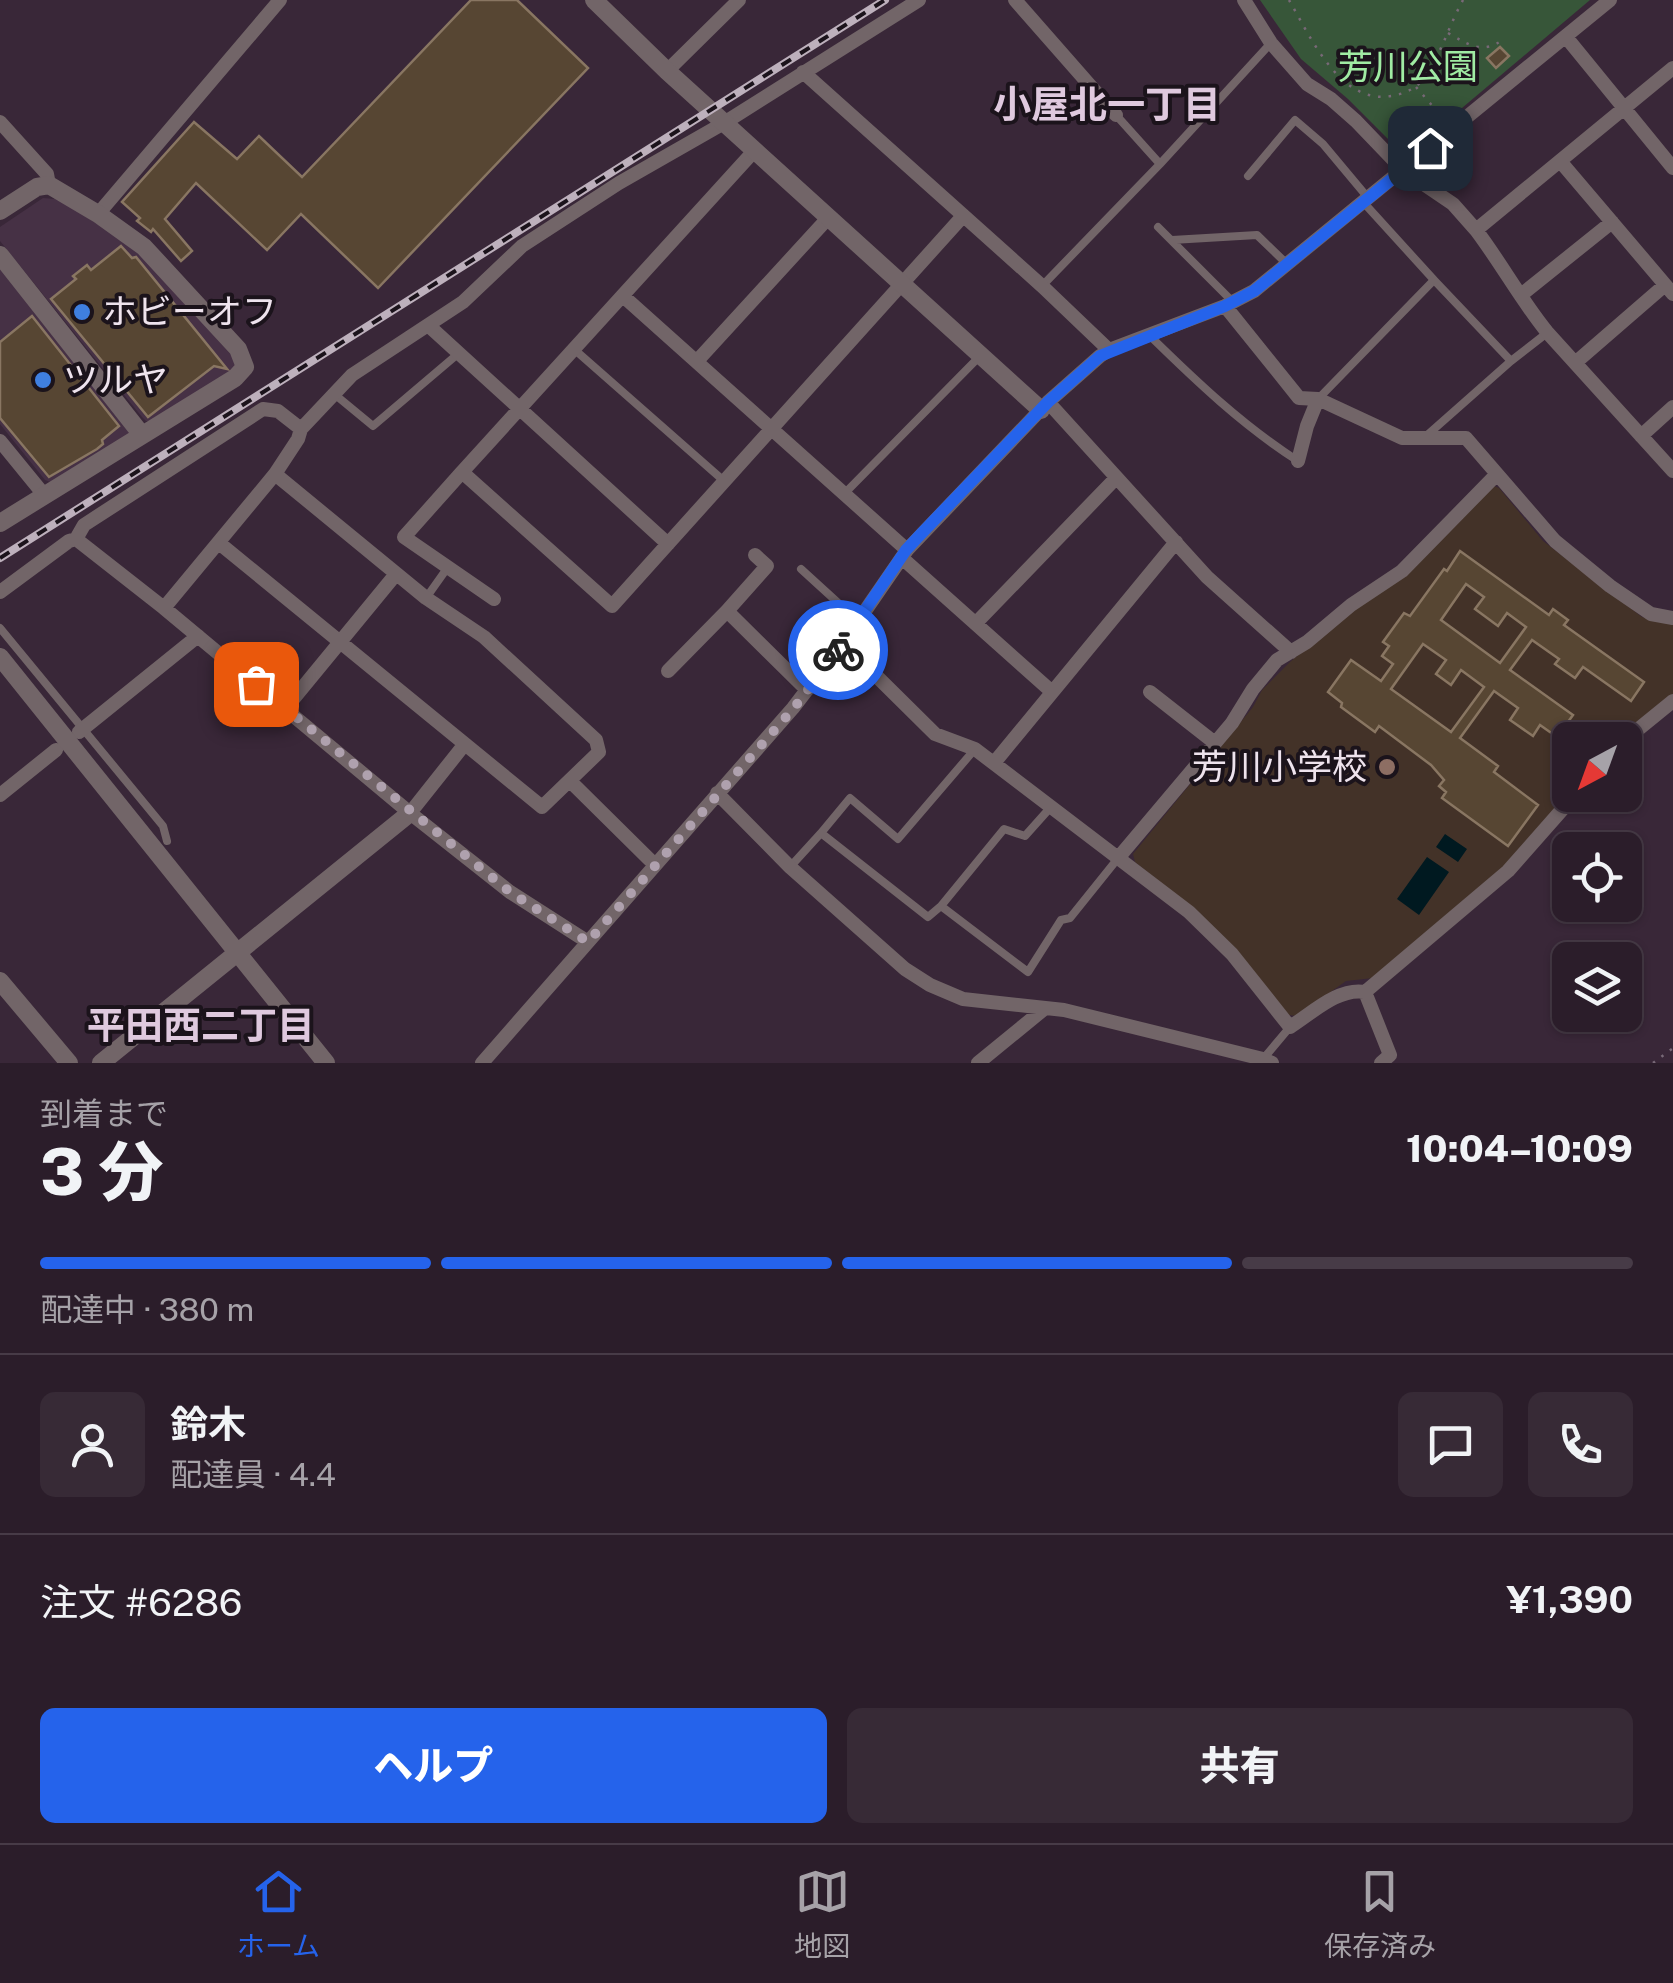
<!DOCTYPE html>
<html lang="ja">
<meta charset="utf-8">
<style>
body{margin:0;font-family:"Public Sans","Noto Sans JP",sans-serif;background:#372a36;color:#f1f3f6;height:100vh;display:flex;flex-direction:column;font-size:38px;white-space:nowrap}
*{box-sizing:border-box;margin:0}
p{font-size:32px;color:#a6a2a8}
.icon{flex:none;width:55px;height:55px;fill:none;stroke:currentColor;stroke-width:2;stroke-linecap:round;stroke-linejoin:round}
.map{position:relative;height:1063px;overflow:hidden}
.sheet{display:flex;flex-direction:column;background:#2b1d2a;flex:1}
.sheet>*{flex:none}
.needle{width:65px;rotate:221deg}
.controls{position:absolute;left:1552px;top:722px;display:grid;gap:20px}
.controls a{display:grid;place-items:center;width:90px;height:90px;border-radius:15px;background:#2b1d2a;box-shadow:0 2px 8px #0004,0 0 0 2px #473b47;font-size:50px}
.pin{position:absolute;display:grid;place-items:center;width:85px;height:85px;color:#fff;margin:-42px;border-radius:20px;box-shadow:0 5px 15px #0006}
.courier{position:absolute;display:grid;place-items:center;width:100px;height:100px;margin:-50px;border:8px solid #2563eb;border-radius:50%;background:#fff;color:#222;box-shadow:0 2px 12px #0007}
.overview em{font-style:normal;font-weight:800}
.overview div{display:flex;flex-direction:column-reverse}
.overview{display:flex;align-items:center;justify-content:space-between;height:170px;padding:0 40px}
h1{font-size:65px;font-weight:800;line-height:75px}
.bar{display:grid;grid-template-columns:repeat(4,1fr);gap:15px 10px;align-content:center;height:120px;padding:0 40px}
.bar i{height:12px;border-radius:8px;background:#473b47}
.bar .active{background:#2563eb}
.bar p{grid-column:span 4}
.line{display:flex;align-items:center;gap:25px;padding:0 40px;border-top:2px solid #473b47}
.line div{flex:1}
.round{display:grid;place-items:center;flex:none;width:105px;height:105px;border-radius:15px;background:#372a36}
.cta{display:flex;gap:20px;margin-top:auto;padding:20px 40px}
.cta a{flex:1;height:115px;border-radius:15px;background:#2563eb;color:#fff;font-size:40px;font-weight:800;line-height:115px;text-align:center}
.cta a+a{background:#372a36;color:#f1f3f6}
.tabs{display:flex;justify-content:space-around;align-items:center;height:140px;border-top:2px solid #473b47;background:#2b1d2a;font-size:28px;color:#a6a2a8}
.tabs a{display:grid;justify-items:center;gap:5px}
.tabs .active{color:#2563eb}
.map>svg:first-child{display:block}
.built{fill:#463145}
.education{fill:#433228}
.green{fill:#375639}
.water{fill:#001920}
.building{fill:#574633;stroke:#897662;stroke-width:2.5;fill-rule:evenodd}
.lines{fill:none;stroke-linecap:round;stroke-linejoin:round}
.path{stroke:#786977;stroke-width:2.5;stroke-dasharray:2.5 8;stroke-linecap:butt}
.service{stroke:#726568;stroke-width:8}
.minor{stroke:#726568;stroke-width:14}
.tertiary{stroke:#726568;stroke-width:18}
.rail-casing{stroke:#bdb0bc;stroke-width:8}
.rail{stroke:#1b131b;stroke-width:4;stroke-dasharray:11;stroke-linecap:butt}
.done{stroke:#afa1ae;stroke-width:10;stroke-dasharray:0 18}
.route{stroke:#2563eb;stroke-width:12}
.shop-dot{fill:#3f7fe0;stroke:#1b131b;stroke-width:4}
.education-dot{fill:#8d6e63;stroke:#1b131b;stroke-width:4}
.labels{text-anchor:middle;stroke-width:8;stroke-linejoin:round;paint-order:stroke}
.park-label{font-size:35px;fill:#a0eba3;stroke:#1b131b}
.poi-label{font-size:35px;fill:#eee3ed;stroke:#1b131b;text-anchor:start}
.neighbourhood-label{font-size:38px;font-weight:bold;fill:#dfc9de;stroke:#1b131b}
</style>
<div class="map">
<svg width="1673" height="1063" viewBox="0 0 1673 1063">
<rect width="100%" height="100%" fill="#392738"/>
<path class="built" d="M43,198L55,199L66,204L133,247L151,264L239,364L237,368L152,421H146L142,417L0,241V227Z
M0,267L130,431L128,437L53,483L45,480L0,424Z"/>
<path class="education" d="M1494,486L1499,488L1543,541L1642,617L1673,624V695L1617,740H1570V793L1503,868L1373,978L1346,981L1297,1016L1289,1015L1192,908L1135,862L1133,854L1253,707L1262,690L1290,662Z"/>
<path class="green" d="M1260,0H1590L1411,151L1399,150L1348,99L1301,59Z"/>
<path class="water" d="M1445,834L1467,849L1458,862L1436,847Z
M1427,857L1449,872L1419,915L1397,899Z"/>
<path class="building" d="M471,0H517L588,68L378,288L301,214L267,250L196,183L165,219L192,251L181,261L153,229L151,232L137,221L140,218L122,202L194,122L237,159L259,136L302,177Z
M1500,47L1509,56L1496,68L1487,58Z
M121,246L132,258L136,257L227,369L214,366L148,417L51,299L76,279L73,276L87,265L91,270Z
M32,316L119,426L102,440L103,444L97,449L49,477L0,418V342Z
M1460,551L1549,615L1553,609L1568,620L1564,625L1644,682L1631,701L1583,667L1575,678L1555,664L1559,659L1532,640L1510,670L1573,715L1557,737L1540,725L1533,736L1510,720L1518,708L1494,691L1460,738L1498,766L1494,772L1538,805L1508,846L1442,798L1446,792L1439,786L1444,780L1431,765L1379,726L1375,732L1341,707L1342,703L1328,692L1351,660L1381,681L1393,664L1382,656L1389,646L1383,642L1404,613L1410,616L1444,569L1447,571ZM1466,584L1484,597L1475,609L1498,626L1507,613L1526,627L1500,663L1441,620ZM1423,644L1446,660L1436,674L1451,685L1461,670L1484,687L1451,732L1391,689Z"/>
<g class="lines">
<path class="path" d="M1289,0C1310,36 1340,105 1391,96C1404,94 1416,89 1424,78C1441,55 1449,25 1463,0
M1448,33C1469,45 1482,55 1504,39
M1416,87L1443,118
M1653,1063L1673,1048"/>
<path class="service" d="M1160,164L1271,43
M1248,176L1295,120L1323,144L1369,199
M1364,203L1434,280
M1158,227L1233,302
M1172,240L1257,235L1286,263
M1042,286L1160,164L1116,115
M1149,335C1196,381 1242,425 1298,461
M575,350L724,481
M333,393L373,426L459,353
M1318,399L1434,280L1511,361
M1425,437L1511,361L1547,333
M844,494L981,355
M801,569L858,621
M426,598L448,567
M0,628L163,826L167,841
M821,833L850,798L898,839L975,749
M790,867L821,833L928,917L941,906L1004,829L1025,836L1050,808
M941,906L1028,972L1061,920L1070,918L1119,857
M1263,1059L1290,1027"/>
<path class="minor" d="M1015,0L1116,115
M1244,0L1271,43L1307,84L1331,99L1356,121L1403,170L1453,204L1476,230
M1566,37L1673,168
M1673,68L1476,230C1501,263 1521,300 1547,332L1673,471
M667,71L739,0
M803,72L1042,286L1109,350
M0,122L47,174L49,185
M755,150L462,472L612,606L963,216
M1560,161L1673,294
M98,214L280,0
M1521,295L1612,222
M623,296L907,550
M1225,306L1299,398L1318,399L1402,438H1466L1555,541L1610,586L1651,614L1673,618
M429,326L668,544
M697,361L829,217
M1575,363L1665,285
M1048,402L1207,577L1291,652
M1641,436L1673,407
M0,441L45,496
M1298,461L1307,426L1318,399
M462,472L404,537L494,599
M76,539L164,608L410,813L510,892L588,942
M219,543L542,807L599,752L596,740L484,637L426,598L275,474
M902,558L1051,691
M0,592L69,541L76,539L84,525L263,409L278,411L301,429
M164,608L275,474L298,439L301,429L352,375L463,302L522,246L619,183L724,123L919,0
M727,611L767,566L755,555
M976,623L1116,478
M843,643L935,734L975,749L1189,912L1232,954L1290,1027C1312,1013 1339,987 1365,992L1508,871L1575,795
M668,671L727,611L807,690
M1150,692L1215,743
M285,709L396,574
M79,732L198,636
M1625,740L1673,701
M994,763L1176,542
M570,781L655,865
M717,793L790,867L905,969L930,985L963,999L1064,1010L1263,1059L1272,1063
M0,795L56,750
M410,813L464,745
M1119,857L1232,723L1253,689L1277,660L1307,642L1351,605L1402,571L1496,475
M1365,992L1390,1055L1381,1063
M482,1063L793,708L843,643L907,550L1048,402L1100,356L1109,350L1225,306L1254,291L1610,0
M978,1063L1044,1009"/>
<path class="tertiary" d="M594,0L667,71L1041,410
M0,211L37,187L49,185L98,214L144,247L238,349L245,367L235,378L0,523
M0,255L142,435
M0,657L326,1063
M0,981L69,1063
M101,1063L410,813"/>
<defs>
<path id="rail" d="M0,558L885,0"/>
</defs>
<use href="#rail" class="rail-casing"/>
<use href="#rail" class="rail"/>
</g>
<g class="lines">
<path class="done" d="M256,684L510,892L588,942L794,708L838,650"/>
<path class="route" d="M838,650L906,550L920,535L1048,402L1100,356L1225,306L1254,291L1430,148"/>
</g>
<g class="shop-dot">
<circle cx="82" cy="312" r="10"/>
<circle cx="43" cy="380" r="10"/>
</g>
<circle class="education-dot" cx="1387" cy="767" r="10"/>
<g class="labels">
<g class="park-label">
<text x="1408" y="79">芳川公園</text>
</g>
<g class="poi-label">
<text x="102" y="324">ホビーオフ</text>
<text x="63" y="392">ツルヤ</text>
<text x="1367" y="779" text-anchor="end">芳川小学校</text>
</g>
<g class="neighbourhood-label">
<text x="1107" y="118">小屋北一丁目</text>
<text x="201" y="1039">平田西二丁目</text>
</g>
</g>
</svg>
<div class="controls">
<a><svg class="needle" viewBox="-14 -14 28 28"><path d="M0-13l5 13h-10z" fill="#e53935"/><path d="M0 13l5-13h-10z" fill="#a6a2a8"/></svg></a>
<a><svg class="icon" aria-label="locate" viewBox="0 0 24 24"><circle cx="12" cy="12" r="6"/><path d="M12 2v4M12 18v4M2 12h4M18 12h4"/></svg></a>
<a><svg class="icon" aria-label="layers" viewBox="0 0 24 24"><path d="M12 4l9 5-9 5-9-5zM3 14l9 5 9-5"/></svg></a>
</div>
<div class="pin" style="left:256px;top:684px;background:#ea580c"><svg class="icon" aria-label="bag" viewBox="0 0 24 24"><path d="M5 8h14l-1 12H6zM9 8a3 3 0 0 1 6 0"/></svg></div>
<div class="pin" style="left:1430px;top:148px;background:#1f2937"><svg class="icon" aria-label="home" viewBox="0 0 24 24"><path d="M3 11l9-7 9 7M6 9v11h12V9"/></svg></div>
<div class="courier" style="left:838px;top:650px"><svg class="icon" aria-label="bike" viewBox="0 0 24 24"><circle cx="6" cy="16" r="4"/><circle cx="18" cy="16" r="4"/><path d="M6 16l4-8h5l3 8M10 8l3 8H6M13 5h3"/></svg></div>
</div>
<section class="sheet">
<div class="overview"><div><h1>3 分</h1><p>到着まで</p></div><em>10:04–10:09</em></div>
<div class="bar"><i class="active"></i><i class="active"></i><i class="active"></i><i></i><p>配達中 · 380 m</p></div>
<div class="line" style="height:180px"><a class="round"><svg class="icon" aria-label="person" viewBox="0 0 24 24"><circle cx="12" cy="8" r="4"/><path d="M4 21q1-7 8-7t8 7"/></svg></a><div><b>鈴木</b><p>配達員 · 4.4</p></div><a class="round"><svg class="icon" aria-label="chat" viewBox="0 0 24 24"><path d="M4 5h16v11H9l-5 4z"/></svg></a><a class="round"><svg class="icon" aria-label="phone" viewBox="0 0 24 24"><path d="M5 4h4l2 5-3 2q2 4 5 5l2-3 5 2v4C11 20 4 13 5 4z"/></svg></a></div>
<div class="line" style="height:130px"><div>注文 #6286</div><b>¥1,390</b></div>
<div class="cta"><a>ヘルプ</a><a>共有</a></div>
</section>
<nav class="tabs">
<a class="active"><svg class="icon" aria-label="home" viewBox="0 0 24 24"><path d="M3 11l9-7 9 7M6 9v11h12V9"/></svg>ホーム</a>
<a><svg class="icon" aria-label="map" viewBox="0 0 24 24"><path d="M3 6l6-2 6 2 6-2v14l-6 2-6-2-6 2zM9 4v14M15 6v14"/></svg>地図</a>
<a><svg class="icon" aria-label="saved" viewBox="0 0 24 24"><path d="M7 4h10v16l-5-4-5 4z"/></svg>保存済み</a>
</nav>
